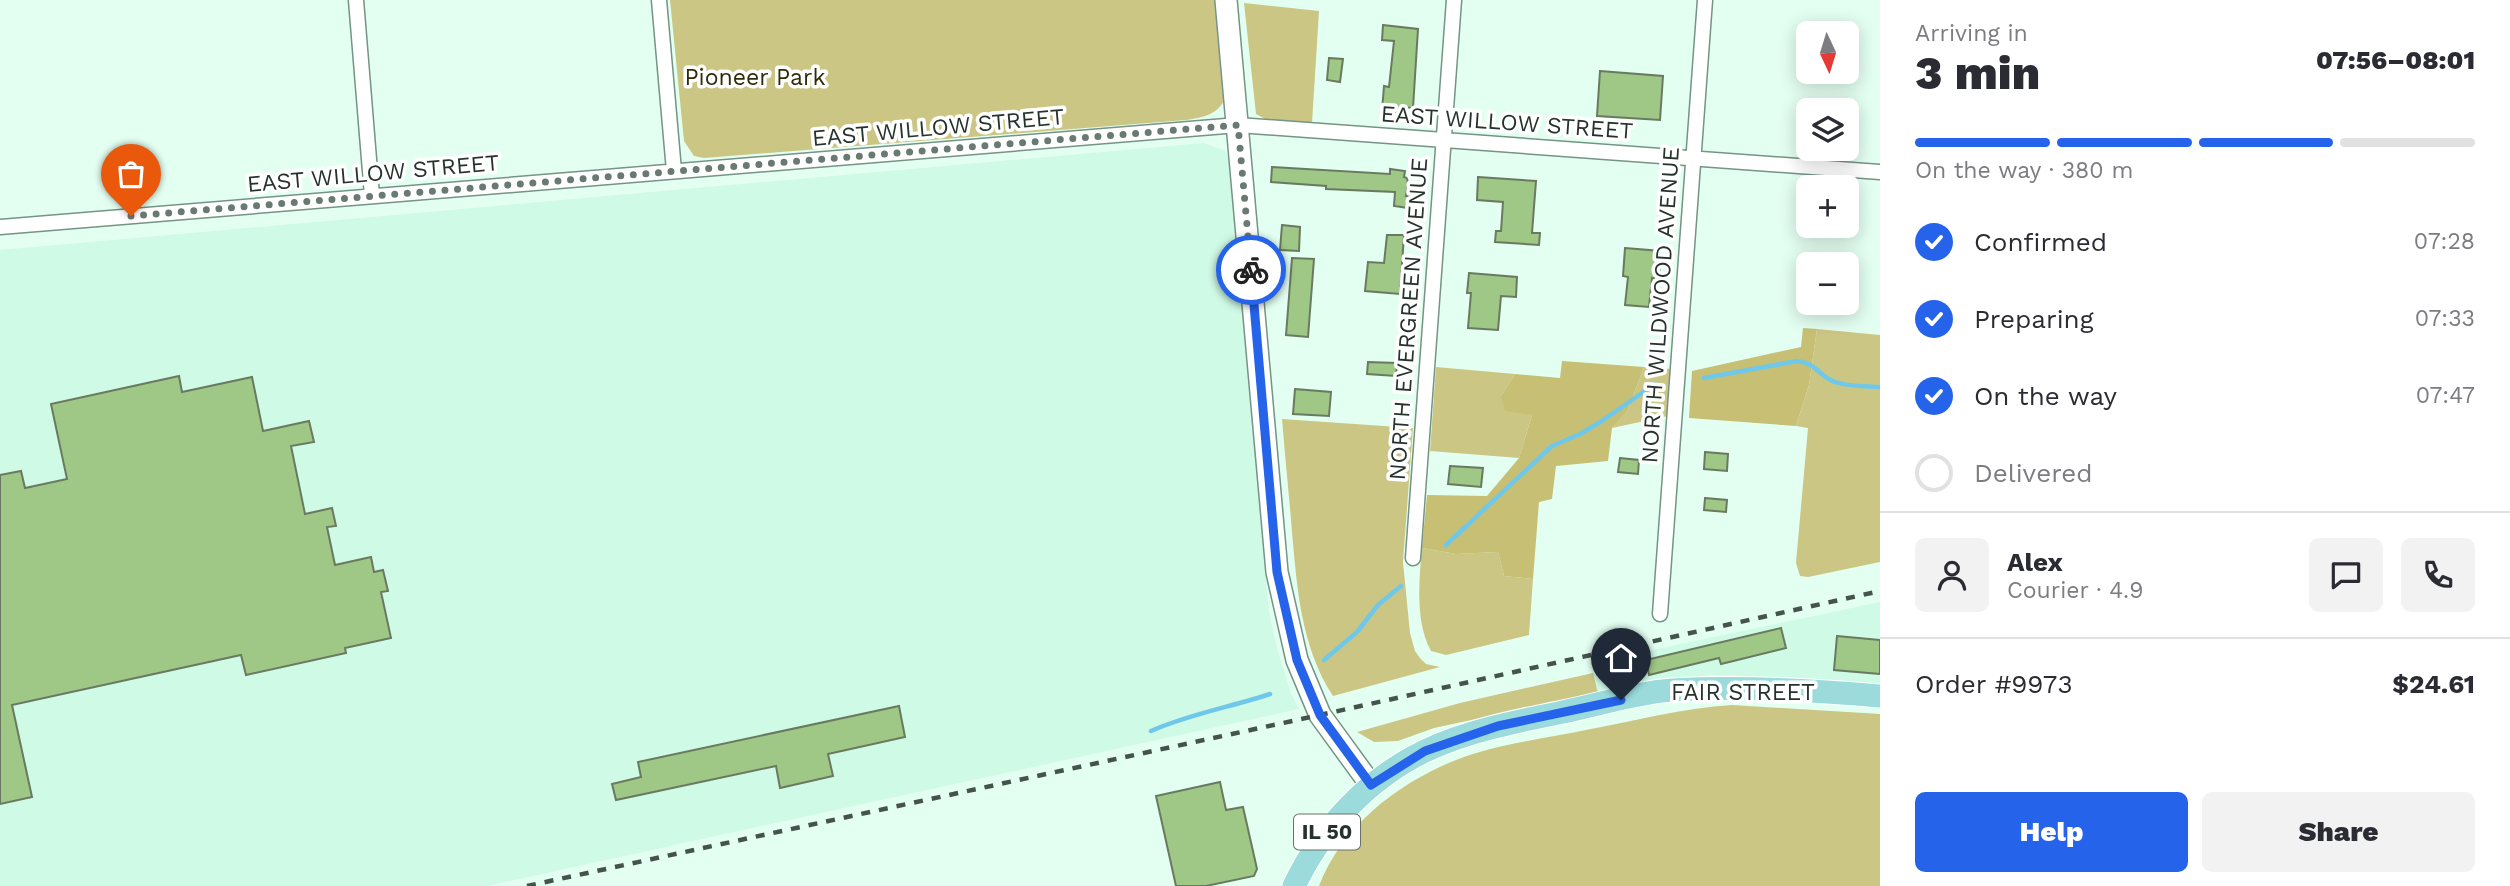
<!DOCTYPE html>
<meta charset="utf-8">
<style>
body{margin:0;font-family:"Work Sans",sans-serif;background:#f2f2f3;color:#2b2b33;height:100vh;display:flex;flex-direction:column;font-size:26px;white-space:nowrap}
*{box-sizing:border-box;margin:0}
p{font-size:23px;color:#7c7c81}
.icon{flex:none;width:38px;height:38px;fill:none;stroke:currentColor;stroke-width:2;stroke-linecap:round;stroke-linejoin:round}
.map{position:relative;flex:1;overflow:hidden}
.drawer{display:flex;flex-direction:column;background:#fff;width:630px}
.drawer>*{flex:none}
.needle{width:46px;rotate:176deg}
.tools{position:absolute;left:1796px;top:21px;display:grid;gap:14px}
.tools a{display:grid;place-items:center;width:63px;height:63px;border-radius:10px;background:#fff;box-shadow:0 4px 18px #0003;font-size:35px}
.pin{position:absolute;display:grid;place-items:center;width:60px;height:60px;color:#fff;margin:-72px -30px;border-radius:50% 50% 50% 0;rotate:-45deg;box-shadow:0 0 7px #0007}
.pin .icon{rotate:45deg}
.courier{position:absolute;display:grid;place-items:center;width:70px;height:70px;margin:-35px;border:5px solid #2563eb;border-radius:50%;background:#fff;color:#222;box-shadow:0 2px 9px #0007}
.headline em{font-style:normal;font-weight:800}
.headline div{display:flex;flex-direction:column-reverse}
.headline{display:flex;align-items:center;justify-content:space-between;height:119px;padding:0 35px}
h1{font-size:46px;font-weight:800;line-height:52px}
.bar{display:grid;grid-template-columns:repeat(4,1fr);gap:10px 7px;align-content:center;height:84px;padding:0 35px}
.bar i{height:9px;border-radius:5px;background:#e1e1e2}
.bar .current{background:#2563eb}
.bar p{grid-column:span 4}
.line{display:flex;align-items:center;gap:18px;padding:0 35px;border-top:2px solid #e1e1e2}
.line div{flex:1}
.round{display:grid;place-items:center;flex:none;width:74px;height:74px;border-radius:10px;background:#f2f2f3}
ol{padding:0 35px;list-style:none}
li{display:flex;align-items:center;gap:21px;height:77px}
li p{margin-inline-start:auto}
li .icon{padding:7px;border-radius:50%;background:#2563eb;color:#fff;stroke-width:4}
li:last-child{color:#7c7c81}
li i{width:38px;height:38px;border:4px solid #e1e1e2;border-radius:50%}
.button{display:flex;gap:14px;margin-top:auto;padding:14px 35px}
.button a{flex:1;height:80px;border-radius:10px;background:#2563eb;color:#fff;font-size:28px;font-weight:800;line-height:80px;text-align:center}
.button a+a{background:#f2f2f3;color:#2b2b33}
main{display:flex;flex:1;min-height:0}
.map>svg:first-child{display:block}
.built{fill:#cffae6}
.green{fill:#ccc685}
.forest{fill:#c7bf73}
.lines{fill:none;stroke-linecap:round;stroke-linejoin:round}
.stream{stroke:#6fc8ea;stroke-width:4.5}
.building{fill:#9fc786;stroke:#6a7a61;stroke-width:2}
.street-casing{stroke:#749485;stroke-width:17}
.secondary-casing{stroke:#749485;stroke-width:24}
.primary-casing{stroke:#fff;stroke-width:25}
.street{stroke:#fff;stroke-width:14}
.secondary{stroke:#fff;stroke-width:21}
.primary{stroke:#9bdbdb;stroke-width:23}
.rail{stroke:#44544c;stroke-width:4.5;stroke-dasharray:9 9;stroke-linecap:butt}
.done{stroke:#687a72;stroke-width:7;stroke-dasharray:0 12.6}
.route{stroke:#2563eb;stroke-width:9}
.labels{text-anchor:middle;stroke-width:7;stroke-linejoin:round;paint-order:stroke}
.shield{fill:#fff;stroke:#67706c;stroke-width:2}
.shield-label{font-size:21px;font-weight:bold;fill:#26332d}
.park-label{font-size:23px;fill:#2f2c09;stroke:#fff}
.street-label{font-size:23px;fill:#26332d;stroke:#fff}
</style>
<main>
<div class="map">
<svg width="1880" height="886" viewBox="0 0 1880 886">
<rect width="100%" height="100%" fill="#e3fff1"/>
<path class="built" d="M1204,143L1225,151L1230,161L1269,612L1278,652L1291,693L1299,709L487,886H0V250Z
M1880,602V686L1742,676L1710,675L1598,693L1591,663Z"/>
<path class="green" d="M670,0H1217L1226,97C1218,115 1204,117 1186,120L704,158L694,156L684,141Z
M1244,3L1319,11L1312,123L1267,120L1256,114Z
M1817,329L1880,335V562L1808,577L1800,576L1796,563L1808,428L1796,426L1809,385Z
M1436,367L1515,374L1501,396L1532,415L1519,458L1430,451Z
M1644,367L1672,369L1668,416L1612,428L1627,412Z
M1282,419L1413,428L1403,562L1410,633L1415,651L1420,658L1426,664L1440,667L1333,696C1301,647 1297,588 1292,532C1289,494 1285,457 1282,419Z
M1422,548L1456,554L1498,552L1504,576L1533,579L1529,635L1446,655L1431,651C1415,622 1419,580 1422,548Z
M1593,673L1598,693L1434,728L1398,741L1374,742L1357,732L1460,703Z
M1732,705L1880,714V886H1319C1342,826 1398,783 1456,760C1495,744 1549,738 1591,729C1638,720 1684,708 1732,705Z"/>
<path class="forest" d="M1803,328L1817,329L1809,385L1796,426L1689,418L1692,371L1801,347Z
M1562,361L1644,367L1627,412L1612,428L1608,461L1556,466L1552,499L1539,502L1533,579L1504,576L1498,552L1456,554L1422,548L1427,495L1487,496L1519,458L1532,415L1505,411L1501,396L1515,374L1560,378Z"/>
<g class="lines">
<path class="stream" d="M1704,378L1797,361C1816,363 1819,376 1835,382C1849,387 1866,386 1880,387
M1446,545L1552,446L1580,434L1602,421L1655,384
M1324,660L1357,632L1378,605L1401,586
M1151,731C1189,714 1231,707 1270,694"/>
</g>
<path class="building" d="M1383,25L1418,29L1413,108L1400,107L1399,112L1382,111L1384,86L1389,87L1394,41L1382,40Z
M1329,58L1343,59L1340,82L1327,80Z
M1600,71L1663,76L1660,120L1597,116Z
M1272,167L1390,174V169L1405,171L1404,177L1407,178L1408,184L1406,196H1409L1408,208L1394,206L1395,192L1326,189V186L1271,182Z
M1478,177L1536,181L1532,233H1540L1539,245L1495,242L1496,231H1501L1503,202L1477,200Z
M1282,225L1300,227L1299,251L1280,250Z
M1387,235H1404L1400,294L1365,291L1368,262L1384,263Z
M1625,248L1661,251L1659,279L1652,278L1649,307L1625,305L1628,277L1623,276Z
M1292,258L1314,259L1308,337L1286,335Z
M1469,273L1517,277L1516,297L1501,296L1498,330L1468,328L1471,293H1467Z
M1368,362L1397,363L1396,376L1367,374Z
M179,376L182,392L252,377L263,431L309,421L314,442L291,446L305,514L332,508L336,526L327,527L335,565L371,557L374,572L383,570L388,591L381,592L391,638L345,648L346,653L246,675L241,655L12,705L32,797L0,804V475L21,471L25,488L67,479L51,404Z
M1295,389L1331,392L1329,416L1293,414Z
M1705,452L1728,454L1727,471L1704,469Z
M1620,458L1639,460L1638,474L1618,472Z
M1450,466L1483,468L1481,487L1448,484Z
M1705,498L1727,500L1726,512L1704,510Z
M1781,628L1786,648L1721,664L1719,658L1649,675L1646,660Z
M1837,636L1880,640V674L1834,670Z
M899,706L905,737L828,754L833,776L780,788L776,766L616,800L612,784L641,777L638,762Z
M1220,782L1226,810L1243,807L1257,869L1254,876L1206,886H1176L1156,796Z"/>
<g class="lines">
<defs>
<path id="street" d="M356,0L372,196
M659,0L674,171
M0,227L1238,125L1880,172
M1413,558L1454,0
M1660,614L1705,0"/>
<path id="secondary" d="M1226,0L1277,572L1297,660L1320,715L1371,785"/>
<path id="primary" d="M1294,886C1321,829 1367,779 1425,751C1467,731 1518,721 1563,712C1597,705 1639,692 1673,690C1742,686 1811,690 1880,696"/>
</defs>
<use href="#street" class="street-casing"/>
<use href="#secondary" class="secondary-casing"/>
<use href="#primary" class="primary-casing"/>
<use href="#street" class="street"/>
<use href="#secondary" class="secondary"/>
<use href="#primary" class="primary"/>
<path class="rail" d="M527,886L1320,715L1880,591"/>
</g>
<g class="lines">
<path class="done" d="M131,216L1238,125L1251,270"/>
<path class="route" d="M1251,270L1277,572L1297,660L1320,715L1371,785L1425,751L1498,726L1621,700"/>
</g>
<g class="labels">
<rect class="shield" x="1294" y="814.5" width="66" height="35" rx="5"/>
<g class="shield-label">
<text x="1327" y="839">IL 50</text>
</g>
<g class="park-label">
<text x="755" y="85">Pioneer Park</text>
</g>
<g class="street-label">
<text transform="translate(1507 122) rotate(4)" y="8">EAST WILLOW STREET</text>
<text transform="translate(938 127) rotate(-5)" y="8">EAST WILLOW STREET</text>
<text transform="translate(373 173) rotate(-5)" y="8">EAST WILLOW STREET</text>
<text transform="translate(1660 305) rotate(-86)" y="8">NORTH WILDWOOD AVENUE</text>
<text transform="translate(1408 319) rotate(-86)" y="8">NORTH EVERGREEN AVENUE</text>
<text x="1743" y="700">FAIR STREET</text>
</g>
</g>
</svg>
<div class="tools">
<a><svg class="needle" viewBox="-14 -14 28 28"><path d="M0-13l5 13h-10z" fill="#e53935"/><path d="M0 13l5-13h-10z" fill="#7c7c81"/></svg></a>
<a><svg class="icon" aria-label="layers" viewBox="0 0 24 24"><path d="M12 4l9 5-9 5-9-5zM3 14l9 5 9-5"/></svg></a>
<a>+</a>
<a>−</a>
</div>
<div class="pin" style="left:131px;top:216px;background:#ea580c"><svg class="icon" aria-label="bag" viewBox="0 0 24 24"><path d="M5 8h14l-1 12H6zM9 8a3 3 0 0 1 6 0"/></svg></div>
<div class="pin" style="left:1621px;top:700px;background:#1f2937"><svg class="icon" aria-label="home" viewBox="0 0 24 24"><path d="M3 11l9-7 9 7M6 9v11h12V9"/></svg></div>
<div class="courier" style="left:1251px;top:270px"><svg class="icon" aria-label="bike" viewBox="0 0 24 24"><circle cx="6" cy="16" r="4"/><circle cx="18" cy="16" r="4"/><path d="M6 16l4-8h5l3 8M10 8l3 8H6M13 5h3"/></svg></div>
</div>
<section class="drawer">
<div class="headline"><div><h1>3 min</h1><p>Arriving in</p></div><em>07:56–08:01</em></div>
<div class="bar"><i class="current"></i><i class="current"></i><i class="current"></i><i></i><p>On the way · 380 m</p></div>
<ol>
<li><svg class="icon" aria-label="check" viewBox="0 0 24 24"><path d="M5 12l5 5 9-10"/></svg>Confirmed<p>07:28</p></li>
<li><svg class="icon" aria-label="check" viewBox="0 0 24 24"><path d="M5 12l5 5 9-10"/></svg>Preparing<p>07:33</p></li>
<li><svg class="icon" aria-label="check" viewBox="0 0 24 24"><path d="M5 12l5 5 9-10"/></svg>On the way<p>07:47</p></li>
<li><i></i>Delivered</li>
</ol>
<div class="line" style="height:126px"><a class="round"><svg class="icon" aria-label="person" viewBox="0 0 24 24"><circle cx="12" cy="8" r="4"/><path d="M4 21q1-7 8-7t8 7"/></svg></a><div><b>Alex</b><p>Courier · 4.9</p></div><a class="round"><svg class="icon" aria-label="chat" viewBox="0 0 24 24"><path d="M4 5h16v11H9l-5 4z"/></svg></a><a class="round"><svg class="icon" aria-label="phone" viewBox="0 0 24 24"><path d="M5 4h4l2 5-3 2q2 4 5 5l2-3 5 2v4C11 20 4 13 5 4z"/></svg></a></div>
<div class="line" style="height:91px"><div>Order #9973</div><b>$24.61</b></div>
<div class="button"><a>Help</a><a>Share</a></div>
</section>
</main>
